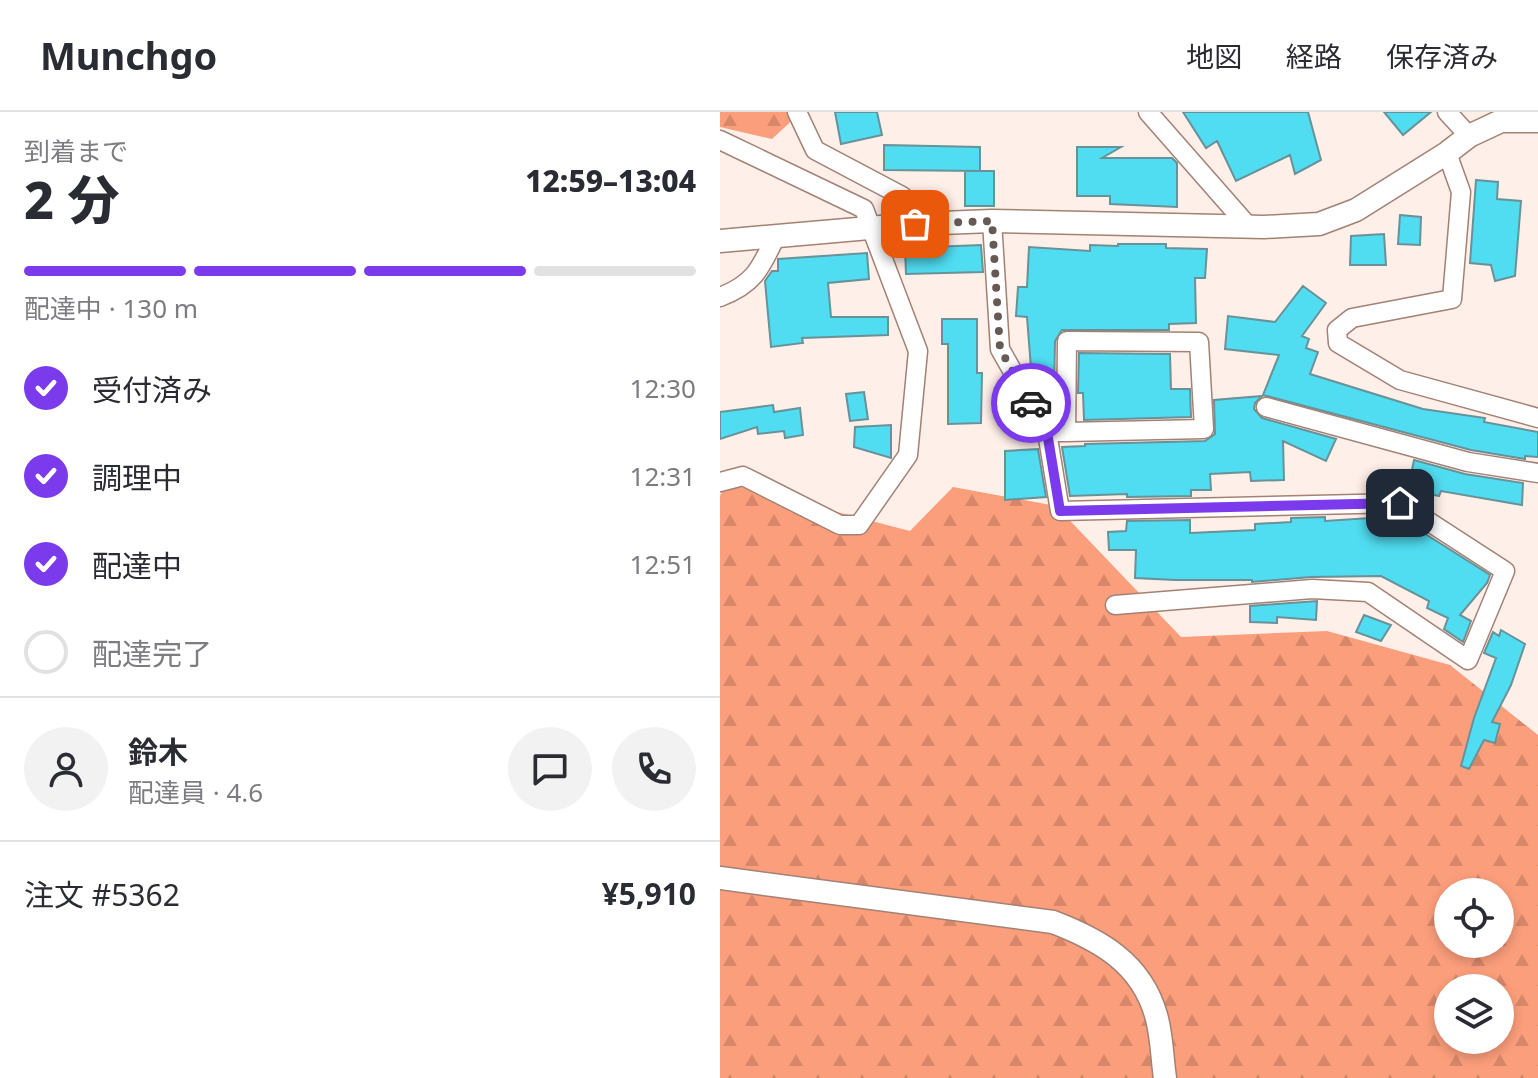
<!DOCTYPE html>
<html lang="ja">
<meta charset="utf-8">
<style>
body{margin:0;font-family:"Noto Sans","Noto Sans JP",sans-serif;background:#f2f2f3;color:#2b2b33;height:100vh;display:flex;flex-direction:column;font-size:30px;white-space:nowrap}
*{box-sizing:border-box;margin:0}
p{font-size:26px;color:#7c7c81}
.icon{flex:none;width:44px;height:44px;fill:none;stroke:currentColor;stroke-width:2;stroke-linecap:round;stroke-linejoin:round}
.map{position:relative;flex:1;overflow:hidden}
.side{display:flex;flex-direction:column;background:#fff;width:720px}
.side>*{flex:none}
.fabs{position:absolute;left:714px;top:766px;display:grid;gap:16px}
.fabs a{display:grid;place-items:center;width:80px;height:80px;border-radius:50%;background:#fff;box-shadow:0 4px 12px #0003;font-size:40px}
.pin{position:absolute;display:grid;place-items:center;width:68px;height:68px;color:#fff;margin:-34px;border-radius:16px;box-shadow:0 4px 12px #0006}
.courier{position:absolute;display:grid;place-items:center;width:80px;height:80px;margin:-40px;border:6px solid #7c3aed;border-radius:50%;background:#fff;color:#222;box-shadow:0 2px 10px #0007}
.headline em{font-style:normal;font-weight:800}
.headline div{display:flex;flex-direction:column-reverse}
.headline{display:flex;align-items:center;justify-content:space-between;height:136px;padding:0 24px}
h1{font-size:52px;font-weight:800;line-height:60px}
.bar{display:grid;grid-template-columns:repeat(4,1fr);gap:12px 8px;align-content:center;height:96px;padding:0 24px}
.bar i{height:10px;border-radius:6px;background:#e1e1e2}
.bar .selected{background:#7c3aed}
.bar p{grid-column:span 4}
.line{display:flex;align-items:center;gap:20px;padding:0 24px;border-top:2px solid #e1e1e2}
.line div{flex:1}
.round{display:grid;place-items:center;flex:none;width:84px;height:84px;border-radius:42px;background:#f2f2f3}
ol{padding:0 24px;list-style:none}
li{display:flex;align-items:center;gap:24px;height:88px}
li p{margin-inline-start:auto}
li .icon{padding:8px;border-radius:50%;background:#7c3aed;color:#fff;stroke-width:4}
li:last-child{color:#7c7c81}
li i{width:44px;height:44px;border:4px solid #e1e1e2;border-radius:50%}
header{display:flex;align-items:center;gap:48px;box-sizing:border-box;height:112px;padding:0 40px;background:#fff;border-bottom:2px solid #e1e1e2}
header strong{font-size:38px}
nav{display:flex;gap:44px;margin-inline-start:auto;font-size:28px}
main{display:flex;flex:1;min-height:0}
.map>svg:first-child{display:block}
.forest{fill:url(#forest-firs);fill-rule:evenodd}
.building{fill:#50ddf1;stroke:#689298;stroke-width:2}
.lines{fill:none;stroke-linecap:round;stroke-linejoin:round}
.minor-casing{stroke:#a38174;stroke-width:21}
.tertiary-casing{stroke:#a38174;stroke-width:25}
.minor{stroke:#fff;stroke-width:18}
.tertiary{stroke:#fff;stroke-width:22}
.done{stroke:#675a55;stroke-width:8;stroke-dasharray:0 14.4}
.route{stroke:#7c3aed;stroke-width:10}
</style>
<header>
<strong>Munchgo</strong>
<nav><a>地図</a><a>経路</a><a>保存済み</a></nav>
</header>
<main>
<section class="side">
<div class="headline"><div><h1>2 分</h1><p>到着まで</p></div><em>12:59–13:04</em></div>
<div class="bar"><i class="selected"></i><i class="selected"></i><i class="selected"></i><i></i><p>配達中 · 130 m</p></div>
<ol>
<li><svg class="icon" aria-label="check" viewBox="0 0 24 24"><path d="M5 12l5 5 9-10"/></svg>受付済み<p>12:30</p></li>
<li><svg class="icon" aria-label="check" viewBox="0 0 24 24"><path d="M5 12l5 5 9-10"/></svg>調理中<p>12:31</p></li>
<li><svg class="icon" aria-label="check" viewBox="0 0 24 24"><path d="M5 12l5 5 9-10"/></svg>配達中<p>12:51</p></li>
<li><i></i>配達完了</li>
</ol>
<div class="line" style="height:144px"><a class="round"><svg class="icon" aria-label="person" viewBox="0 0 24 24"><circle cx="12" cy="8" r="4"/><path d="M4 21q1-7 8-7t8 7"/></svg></a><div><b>鈴木</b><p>配達員 · 4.6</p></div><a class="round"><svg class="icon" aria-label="chat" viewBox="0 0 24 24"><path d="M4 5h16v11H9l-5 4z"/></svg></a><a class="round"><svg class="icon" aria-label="phone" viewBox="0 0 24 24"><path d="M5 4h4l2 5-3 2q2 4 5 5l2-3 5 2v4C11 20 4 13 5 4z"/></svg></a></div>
<div class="line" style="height:104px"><div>注文 #5362</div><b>¥5,910</b></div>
</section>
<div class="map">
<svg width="818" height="966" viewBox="0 0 818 966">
<defs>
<pattern id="forest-firs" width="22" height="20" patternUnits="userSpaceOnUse" patternTransform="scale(2)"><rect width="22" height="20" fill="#fb9e7b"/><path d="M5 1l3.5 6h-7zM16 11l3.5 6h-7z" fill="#d68769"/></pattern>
</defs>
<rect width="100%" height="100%" fill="#ffefe9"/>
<path class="forest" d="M0,0H81L52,27L0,15Z
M6,371L190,419L233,375L336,394L461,525L607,519L730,553L818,623V966H0V384ZM728,780H780V832H728ZM728,876H780V928H728Z"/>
<path class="building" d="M115,0H157L162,23L121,32Z
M463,0H588L601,48L575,62L570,43L516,69L497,29L486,36Z
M664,0H711L683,23Z
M164,33L260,35V59L164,58Z
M357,35H401L382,46H452L457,51V95L390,92V84H357Z
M245,59H274V94H245Z
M756,68L778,70L777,87L801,89L795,164L775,169L771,153L750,151Z
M680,103L701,105L700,133L678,132Z
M664,122L666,153H630L631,124Z
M398,132H446V136L487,137L485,166H475L476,211L449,212V218H342L335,229L334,281L319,282L312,269L307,205L296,204L298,175H307L309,135L370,139V133L398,134Z
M261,133L263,160L186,162L185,136Z
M147,141L149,167L108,171L111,205H168V223L82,226L83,231L51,235L45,169L52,159H58V147Z
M583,174L606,191L582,224L589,227L586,236L598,240L590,262L703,297L765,306L764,310L818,320V345L805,344V347L751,338L543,283L559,243L505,237L508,204L555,210Z
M222,207H257V261H262L261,311L228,312V232H222Z
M359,241L450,242L451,277H470L471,305L364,308L363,281H358Z
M144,280L148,307L130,309L126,282Z
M542,284L535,291L534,297L542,306L616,327L606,349L563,329L564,368L531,369L530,360L490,362L491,378H471V384L407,385V382L350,384L342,335L365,334V332L485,329L495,322L494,288Z
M53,293L54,300L80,296L83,323L65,326L64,319L38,322L37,315L0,327V300Z
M171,313V346L134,335L135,315Z
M318,337L326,385L285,388V339Z
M694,348L745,362L803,371L802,393L721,379L719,384L688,377Z
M605,405V409L666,405L691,413L770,463L767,471L740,503L751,509L743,530L724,517L728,506L707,496L709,489L661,464L591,465L532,470V468H455L415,466L416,438H389L388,420L406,419L407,409L470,408V421L535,418V412L571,410V406Z
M597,489L596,508L557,505V511L530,510V494Z
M644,503L671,513L661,529L636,520Z
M781,518L805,532L791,573L772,610L780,612L775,631L764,628L749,657L741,654L754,606L776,546L764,541L773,520L779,524Z"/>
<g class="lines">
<defs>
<path id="minor" d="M77,0L95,38L182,84L195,112
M428,0L528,114
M727,0L749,24
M0,28L144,97L198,239L188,343L139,413H120L23,364L0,370
M727,41L741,80L732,187L632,206L617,218L618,231L680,268L818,306
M272,109L280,237L327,320L340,399L680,391L785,459L748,548L648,480L592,477L395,493
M0,185C35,172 41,155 56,124
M546,295L748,350L818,361
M327,320H346L484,317L479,230L347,229L346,320"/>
<path id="tertiary" d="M0,129L195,112L272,109L544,115L599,112L636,98L727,41L749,24L781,9H818
M0,766L333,810C380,828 421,851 436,903C442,923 442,946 445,966"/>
</defs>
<use href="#minor" class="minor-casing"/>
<use href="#tertiary" class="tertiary-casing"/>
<use href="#minor" class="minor"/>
<use href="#tertiary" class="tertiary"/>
</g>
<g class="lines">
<path class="done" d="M195,112L272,109L280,237L311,291"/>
<path class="route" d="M311,291L327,320L340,399L680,391"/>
</g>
</svg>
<div class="fabs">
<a><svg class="icon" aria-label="locate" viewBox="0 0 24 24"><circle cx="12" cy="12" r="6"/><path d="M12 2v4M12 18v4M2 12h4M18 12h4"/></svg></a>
<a><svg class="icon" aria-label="layers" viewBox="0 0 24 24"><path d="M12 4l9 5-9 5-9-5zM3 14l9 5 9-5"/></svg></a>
</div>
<div class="pin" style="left:195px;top:112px;background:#ea580c"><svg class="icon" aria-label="bag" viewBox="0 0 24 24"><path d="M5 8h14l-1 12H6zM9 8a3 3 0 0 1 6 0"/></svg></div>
<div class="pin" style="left:680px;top:391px;background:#1f2937"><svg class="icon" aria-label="home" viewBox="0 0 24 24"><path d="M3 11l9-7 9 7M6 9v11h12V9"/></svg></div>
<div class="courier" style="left:311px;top:291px"><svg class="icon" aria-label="car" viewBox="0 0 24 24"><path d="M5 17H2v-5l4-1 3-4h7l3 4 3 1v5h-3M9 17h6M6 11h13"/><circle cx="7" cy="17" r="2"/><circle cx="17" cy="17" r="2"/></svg></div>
</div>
</main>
